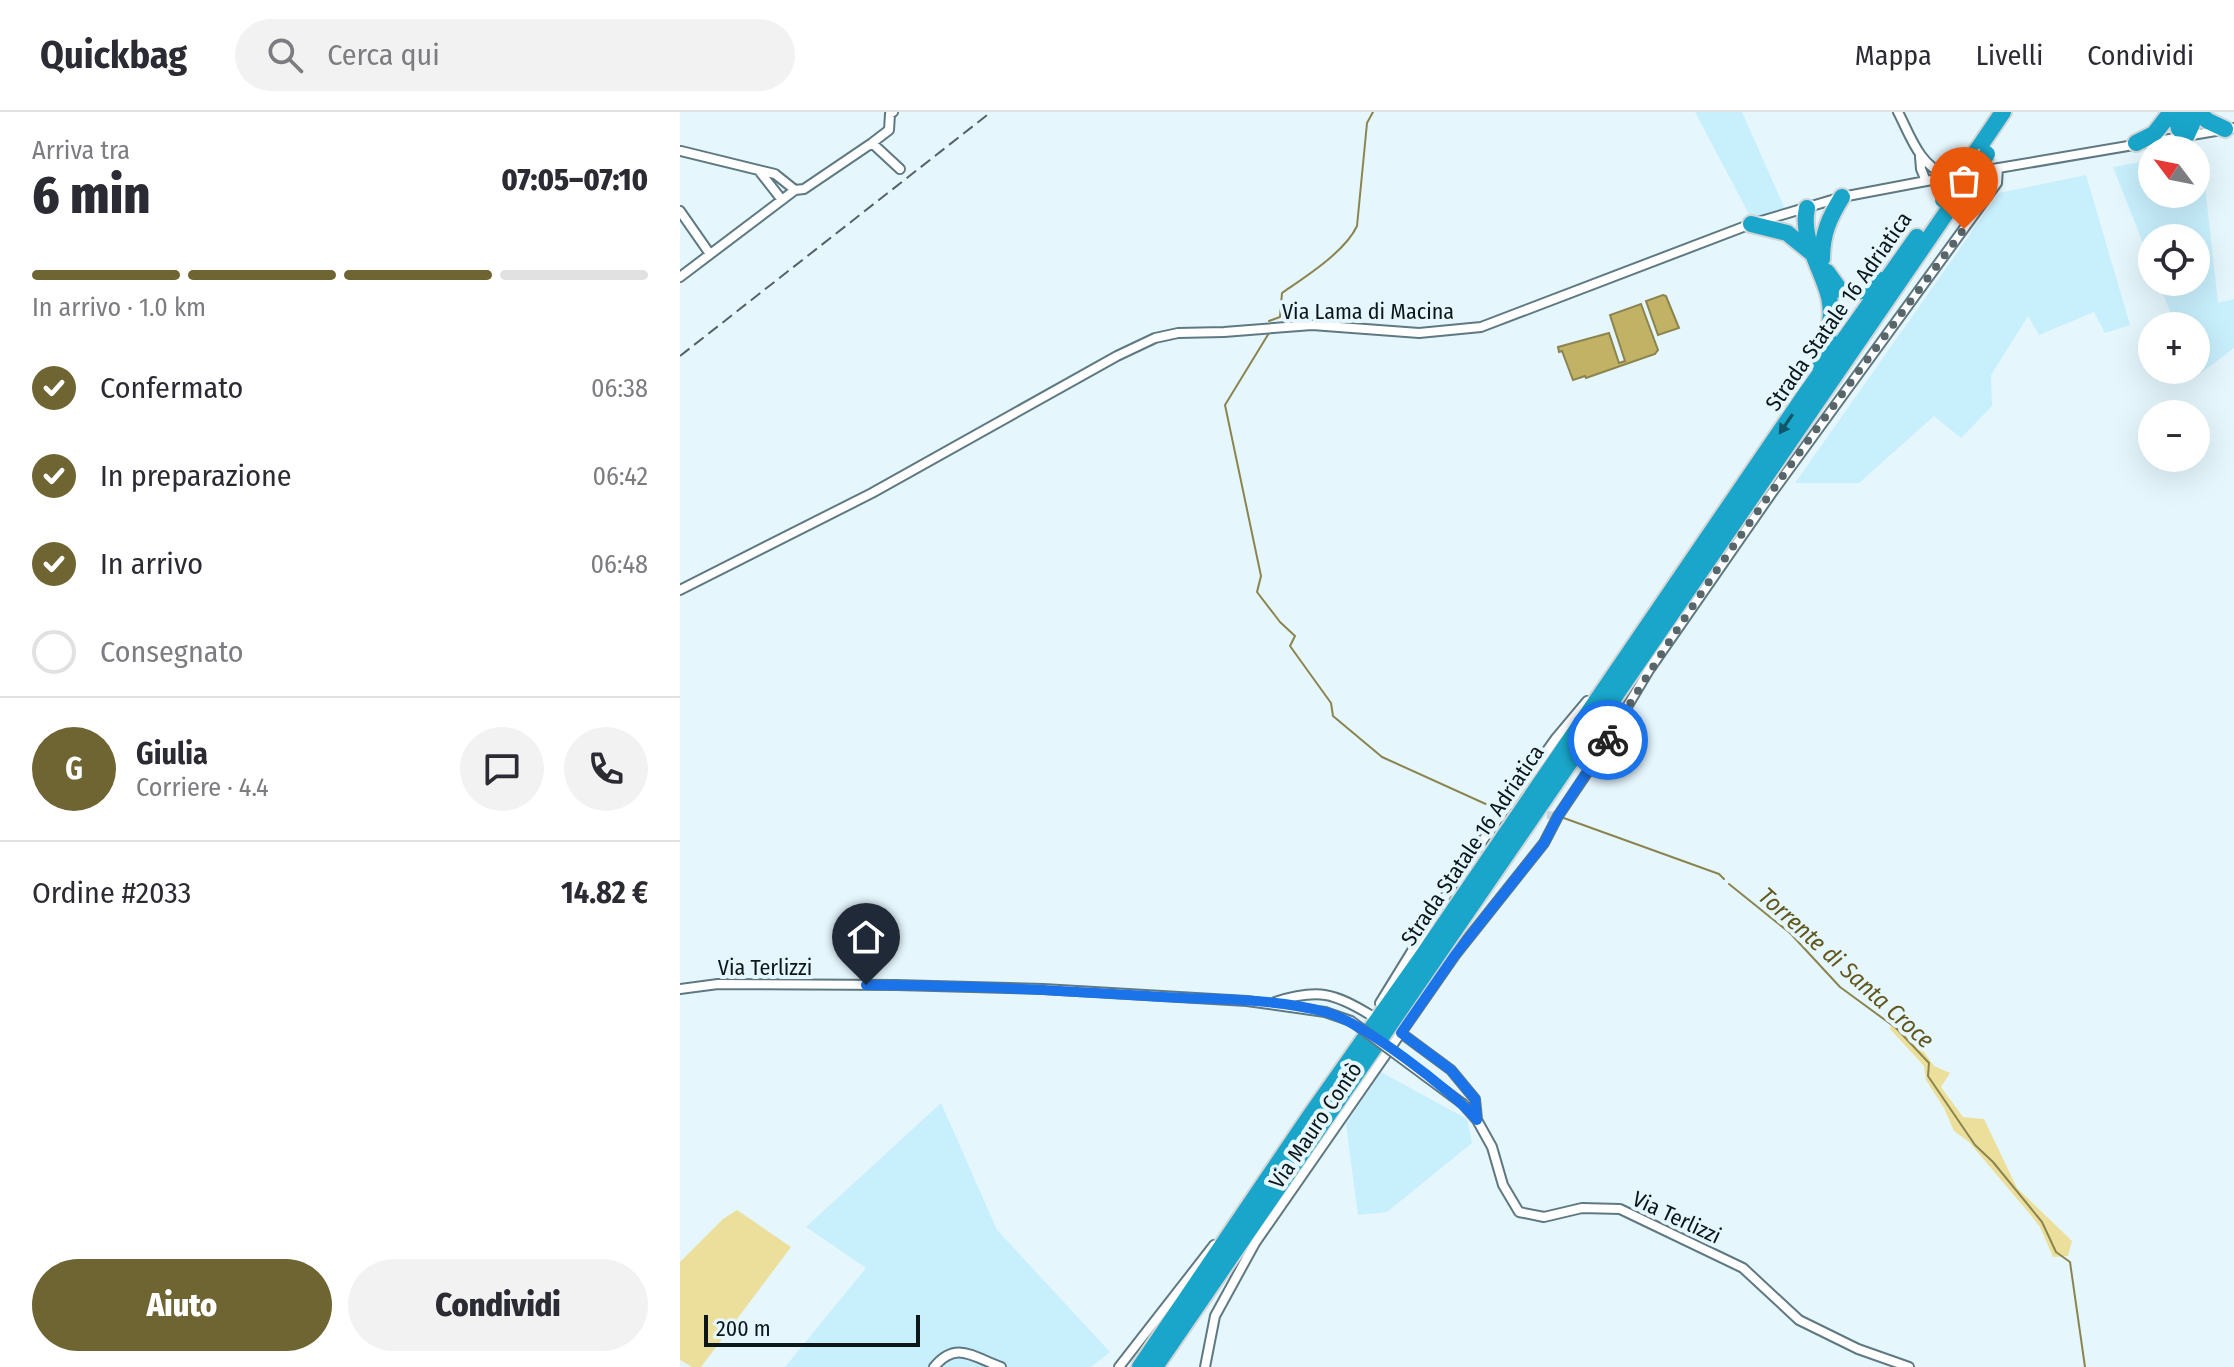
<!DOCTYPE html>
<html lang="it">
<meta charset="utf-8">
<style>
body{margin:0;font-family:"Fira Sans Condensed",sans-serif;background:#f2f2f3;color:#2b2b33;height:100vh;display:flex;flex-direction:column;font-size:30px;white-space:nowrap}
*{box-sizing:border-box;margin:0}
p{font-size:26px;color:#7c7c81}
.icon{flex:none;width:44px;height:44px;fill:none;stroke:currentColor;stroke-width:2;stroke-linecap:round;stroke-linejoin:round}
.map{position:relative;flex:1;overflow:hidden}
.panel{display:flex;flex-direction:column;background:#fff;width:680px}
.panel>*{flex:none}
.needle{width:52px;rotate:302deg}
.tools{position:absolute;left:1458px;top:24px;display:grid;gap:16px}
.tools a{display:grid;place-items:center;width:72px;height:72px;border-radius:50%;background:#fff;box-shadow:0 8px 32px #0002;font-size:40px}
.scale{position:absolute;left:24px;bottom:20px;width:216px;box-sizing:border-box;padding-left:8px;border:4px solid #0c171a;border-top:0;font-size:22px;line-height:28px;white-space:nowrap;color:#0c171a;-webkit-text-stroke:6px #e5f6fd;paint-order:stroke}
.pin{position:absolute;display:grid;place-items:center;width:68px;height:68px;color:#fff;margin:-82px -34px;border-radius:50% 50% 50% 0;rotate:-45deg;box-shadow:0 0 8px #0007}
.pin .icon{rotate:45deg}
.courier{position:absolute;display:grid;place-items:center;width:80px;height:80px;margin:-40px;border:6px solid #1a73e8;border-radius:50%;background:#fff;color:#222;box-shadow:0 2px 10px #0007}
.overview em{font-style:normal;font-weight:800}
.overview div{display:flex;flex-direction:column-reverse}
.overview{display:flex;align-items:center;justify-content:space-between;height:136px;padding:0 32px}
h1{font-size:52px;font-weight:800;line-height:60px}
.bar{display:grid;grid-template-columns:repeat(4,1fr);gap:12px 8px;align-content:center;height:96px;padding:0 32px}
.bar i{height:10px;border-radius:6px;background:#e1e1e2}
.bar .current{background:#6f6532}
.bar p{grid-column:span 4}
.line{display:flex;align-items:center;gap:20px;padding:0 32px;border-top:2px solid #e1e1e2}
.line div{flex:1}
.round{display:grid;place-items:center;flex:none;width:84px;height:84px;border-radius:42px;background:#f2f2f3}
ol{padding:0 32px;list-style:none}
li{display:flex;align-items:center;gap:24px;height:88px}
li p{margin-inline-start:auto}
li .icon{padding:8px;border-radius:50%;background:#6f6532;color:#fff;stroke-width:4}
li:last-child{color:#7c7c81}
li i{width:44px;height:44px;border:4px solid #e1e1e2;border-radius:50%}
.button{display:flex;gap:16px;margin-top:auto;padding:16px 32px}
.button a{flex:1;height:92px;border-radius:48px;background:#6f6532;color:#fff;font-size:32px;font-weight:800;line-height:92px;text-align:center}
.button a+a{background:#f2f2f3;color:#2b2b33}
header{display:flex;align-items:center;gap:48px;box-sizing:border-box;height:112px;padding:0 40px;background:#fff;border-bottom:2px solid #e1e1e2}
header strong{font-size:38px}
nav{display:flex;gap:44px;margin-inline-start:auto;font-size:28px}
.search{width:560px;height:72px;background:#f2f2f3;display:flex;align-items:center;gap:20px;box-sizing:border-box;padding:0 28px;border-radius:44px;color:#7c7c81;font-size:30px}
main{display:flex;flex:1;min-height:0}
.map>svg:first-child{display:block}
.built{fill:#c8effc}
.green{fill:#ecdf9c}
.water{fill:#c2b265;stroke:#8b844e;stroke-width:2}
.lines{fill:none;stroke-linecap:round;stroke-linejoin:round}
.stream{stroke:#8b844e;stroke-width:2}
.street-tunnel{stroke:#c4d5db;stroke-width:8;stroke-dasharray:8 4;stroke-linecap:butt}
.street-casing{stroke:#5f7982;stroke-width:12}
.highway-casing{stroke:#d3d5d6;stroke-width:20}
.street{stroke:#fff;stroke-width:8}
.highway{stroke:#19a6ca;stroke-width:16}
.rail{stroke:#546166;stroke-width:2;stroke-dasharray:12 6;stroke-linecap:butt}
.street-bridge-casing{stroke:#5f7982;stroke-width:12;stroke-linecap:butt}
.highway-bridge-casing{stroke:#d3d5d6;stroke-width:20;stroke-linecap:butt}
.street-bridge{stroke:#fff;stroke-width:8}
.highway-bridge{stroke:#19a6ca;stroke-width:16}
.oneway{fill:#125769}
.done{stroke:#586569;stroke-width:8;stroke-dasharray:0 14.4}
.route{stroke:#1a73e8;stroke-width:10}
.labels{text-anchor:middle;stroke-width:8;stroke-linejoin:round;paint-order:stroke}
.street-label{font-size:22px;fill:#0c171a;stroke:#e5f6fd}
.water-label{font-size:24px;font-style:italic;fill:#61561c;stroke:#e5f6fd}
</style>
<header>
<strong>Quickbag</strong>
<div class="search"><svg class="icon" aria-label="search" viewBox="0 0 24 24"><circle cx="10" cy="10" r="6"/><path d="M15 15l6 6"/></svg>Cerca qui</div>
<nav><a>Mappa</a><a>Livelli</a><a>Condividi</a></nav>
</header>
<main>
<section class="panel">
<div class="overview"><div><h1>6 min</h1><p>Arriva tra</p></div><em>07:05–07:10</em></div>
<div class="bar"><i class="current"></i><i class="current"></i><i class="current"></i><i></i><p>In arrivo · 1.0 km</p></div>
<ol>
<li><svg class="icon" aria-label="check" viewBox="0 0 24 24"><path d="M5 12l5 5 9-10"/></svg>Confermato<p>06:38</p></li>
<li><svg class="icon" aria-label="check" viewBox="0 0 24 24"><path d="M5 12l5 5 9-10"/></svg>In preparazione<p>06:42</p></li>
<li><svg class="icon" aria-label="check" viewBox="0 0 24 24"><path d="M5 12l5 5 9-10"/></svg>In arrivo<p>06:48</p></li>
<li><i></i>Consegnato</li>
</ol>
<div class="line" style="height:144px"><b class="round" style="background:#6f6532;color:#fff">G</b><div><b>Giulia</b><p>Corriere · 4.4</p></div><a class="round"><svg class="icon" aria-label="chat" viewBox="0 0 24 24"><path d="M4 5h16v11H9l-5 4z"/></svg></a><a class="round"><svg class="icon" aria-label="phone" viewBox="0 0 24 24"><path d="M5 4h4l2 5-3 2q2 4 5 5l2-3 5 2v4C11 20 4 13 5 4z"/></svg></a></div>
<div class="line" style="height:104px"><div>Ordine #2033</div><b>14.82 €</b></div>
<div class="button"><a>Aiuto</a><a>Condividi</a></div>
</section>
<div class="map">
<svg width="1554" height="1255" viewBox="0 0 1554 1255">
<rect width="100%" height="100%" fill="#e5f6fd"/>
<path class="built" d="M1015,0H1062L1105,97L1071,106Z
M1521,38L1538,191L1554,187V236L1516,265L1513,258H1516V214H1496L1478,170H1516V126H1472V154L1433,55L1472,48V82H1516V39Z
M1406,63L1450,213L1425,221L1414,200L1359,223L1348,204L1311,263L1312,294L1281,326L1254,304L1179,371H1115L1319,81Z
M701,960L787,1007L792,1031L707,1100L678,1103L666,1012Z
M261,991L317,1118L430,1240L411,1255H105L186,1156L126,1115Z"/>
<path class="green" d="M1213,908L1234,926L1254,954L1270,961L1261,975L1283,1005L1304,1007L1337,1076L1392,1129L1388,1144L1373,1145L1360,1115L1349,1101L1289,1030L1274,1019L1264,996L1246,968L1244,954L1210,917Z
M57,1098L111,1135L21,1255H12L0,1248V1150L43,1107Z"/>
<path class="water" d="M983,183L986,184L999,216L978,223L966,189Z
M961,192L978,238L975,242L906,266L905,264L893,268L882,239L879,240L878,235L929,221L939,251L945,249L930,203Z"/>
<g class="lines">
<path class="stream" d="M589,209L600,205L602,181C625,165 665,140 677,114L687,11L693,0
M589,221L545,293L581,464L577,480L600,510L615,524L610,534L651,591L653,604L702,645L819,698
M881,705L1039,762L1044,767
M1049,772L1110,821L1160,875L1216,916L1249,951L1248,964L1295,1033L1313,1050L1362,1110L1376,1140L1390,1150L1405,1255"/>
<path class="street-tunnel" d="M855,702L878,704"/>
<defs>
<path id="street" d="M1218,0C1231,25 1239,53 1267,64
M192,31L209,18L210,2L213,0
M1,39L95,62L115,78
M1240,45L1241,57L1246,69
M80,60L102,88
M1295,60L1554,16
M0,99L30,142
M0,165L115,78L124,77L192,31L220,57
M0,478L192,381L437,244L475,226L498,221L544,220L632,213L739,221L801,215L1071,112L1162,85L1278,63
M0,877L38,872L216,873L363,877L567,889L645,900
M595,890C638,876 655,881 692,904
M700,891L783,756L876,626L907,589
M721,921L771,958L795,987L797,1007
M783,992L797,1008L812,1035L823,1073L839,1100L864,1105L902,1096L940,1097L1063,1156L1119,1208L1178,1237L1229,1255
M254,1255C276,1228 293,1245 321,1255
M439,1255L534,1133
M525,1255L535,1204L575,1131L775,843L864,731L878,704L913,652L969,558L1091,382L1317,71L1318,56"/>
<path id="highway" d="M1495,0L1499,17L1507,23L1512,12L1510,0
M1517,0L1528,9L1545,17
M1456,31L1474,22L1491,0
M1289,50L1323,0
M1127,96C1120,127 1142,156 1149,185C1154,208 1148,231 1139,252
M1071,112L1107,121L1133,142
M1142,147C1142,122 1149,106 1162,85
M1147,160L1160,178C1178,182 1187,180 1202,168
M460,1255L630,1004L744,842L1125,283L1237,125
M475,1255L1282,78"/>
</defs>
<use href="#street" class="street-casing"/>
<use href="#highway" class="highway-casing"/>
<use href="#street" class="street"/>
<use href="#highway" class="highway"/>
<path class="rail" d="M0,244L311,0"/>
<defs>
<path id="street-bridge" d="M645,900L671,909L783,992"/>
<path id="highway-bridge" d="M1288,70L1307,42
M1263,88L1289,50"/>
</defs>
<use href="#street-bridge" class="street-bridge-casing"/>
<use href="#highway-bridge" class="highway-bridge-casing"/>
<use href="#street-bridge" class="street-bridge"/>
<use href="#highway-bridge" class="highway-bridge"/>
</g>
<defs><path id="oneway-solid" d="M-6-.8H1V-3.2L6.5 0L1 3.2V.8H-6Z" transform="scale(2)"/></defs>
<use class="oneway" href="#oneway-solid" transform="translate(1106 312) rotate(124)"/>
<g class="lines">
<path class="done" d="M928,628C1034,450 1161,284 1284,117"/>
<path class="route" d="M186,873C285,873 384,879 483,885C536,888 593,886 645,900C681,909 773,979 797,1008L795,987L771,958L721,921L775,843L864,731L878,704L928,628"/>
</g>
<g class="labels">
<g class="street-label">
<text x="688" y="207">Via Lama di Macina</text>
<text transform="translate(1158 199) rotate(-55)" y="8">Strada Statale 16 Adriatica</text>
<text transform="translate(792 733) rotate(-56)" y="8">Strada Statale 16 Adriatica</text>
<text x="85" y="863">Via Terlizzi</text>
<text transform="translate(635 1013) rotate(-56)" y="8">Via Mauro Contò</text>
<text transform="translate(997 1105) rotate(25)" y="8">Via Terlizzi</text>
</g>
<g class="water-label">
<text transform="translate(1166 856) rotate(42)" y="8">Torrente di Santa Croce</text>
</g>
</g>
</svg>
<div class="tools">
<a><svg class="needle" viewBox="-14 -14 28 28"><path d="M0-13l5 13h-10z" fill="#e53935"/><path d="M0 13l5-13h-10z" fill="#7c7c81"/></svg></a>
<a><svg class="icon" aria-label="locate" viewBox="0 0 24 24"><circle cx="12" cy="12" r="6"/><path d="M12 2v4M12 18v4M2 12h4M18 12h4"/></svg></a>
<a>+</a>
<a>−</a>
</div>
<div class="scale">200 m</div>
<div class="pin" style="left:1284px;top:117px;background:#ea580c"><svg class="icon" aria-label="bag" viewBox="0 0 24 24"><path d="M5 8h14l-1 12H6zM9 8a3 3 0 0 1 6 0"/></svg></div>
<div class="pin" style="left:186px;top:873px;background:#1f2937"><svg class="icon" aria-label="home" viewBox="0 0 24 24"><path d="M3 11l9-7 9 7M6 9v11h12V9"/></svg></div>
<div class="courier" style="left:928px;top:628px"><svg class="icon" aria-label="bike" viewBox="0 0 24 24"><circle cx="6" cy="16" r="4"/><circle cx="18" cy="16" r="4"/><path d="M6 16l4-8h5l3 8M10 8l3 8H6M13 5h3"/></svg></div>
</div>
</main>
